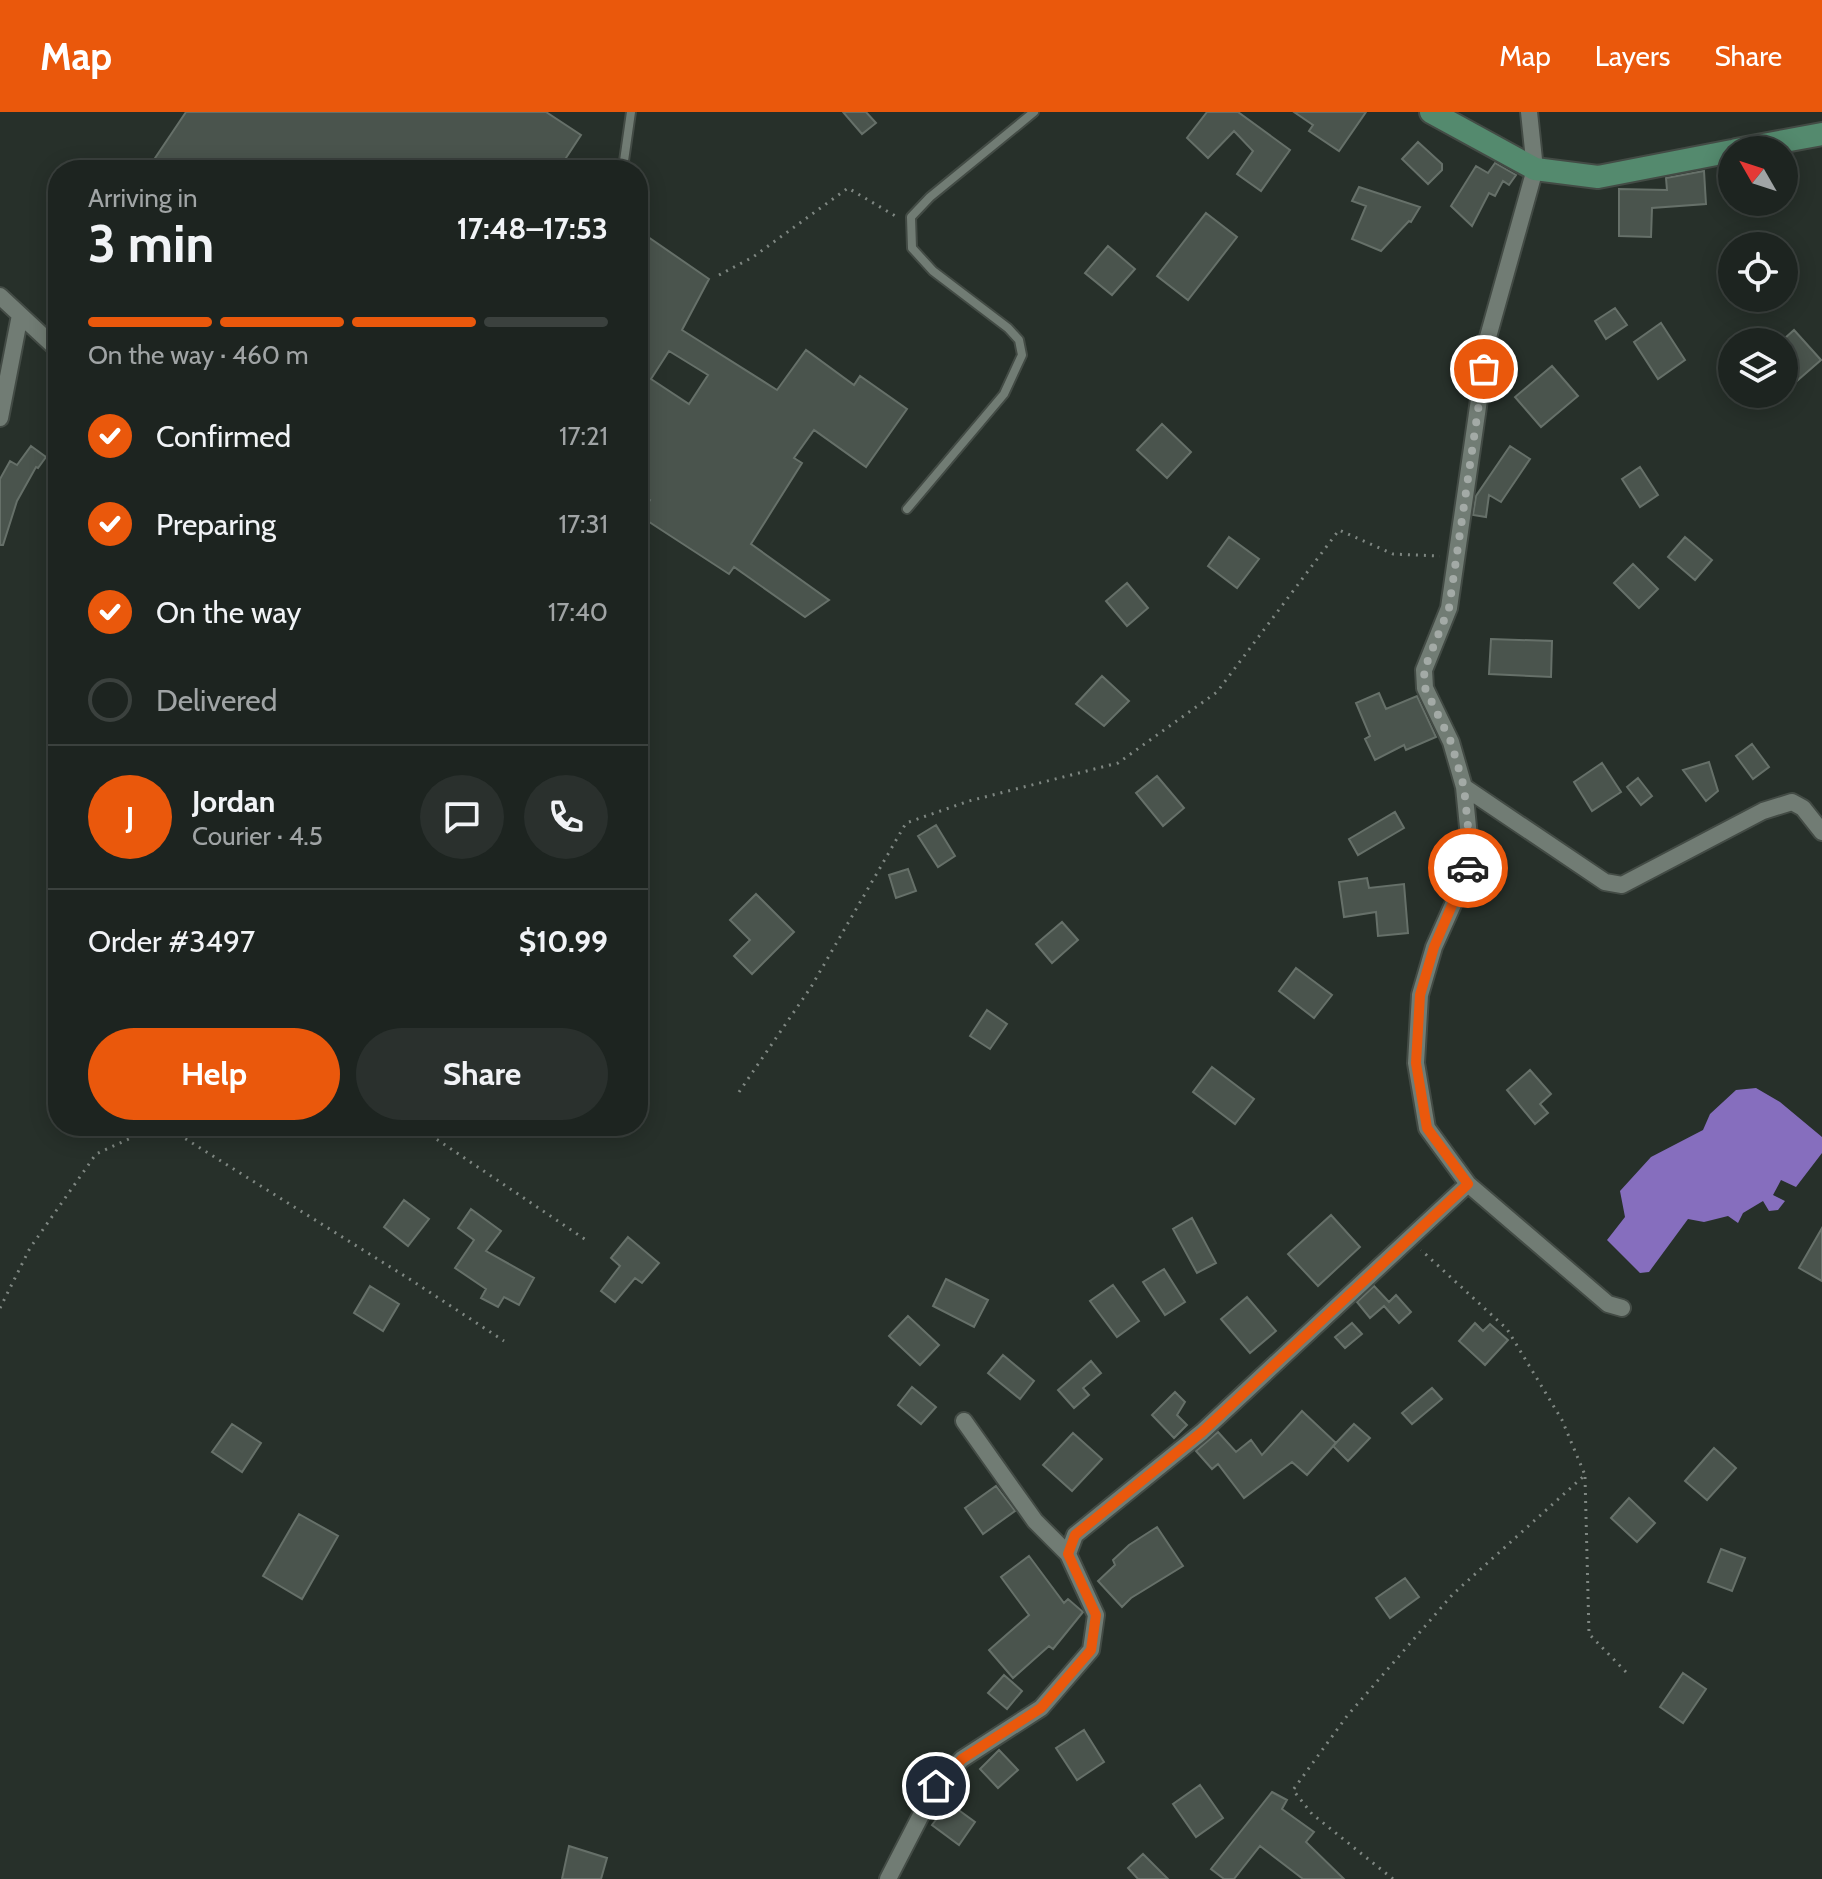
<!DOCTYPE html>
<meta charset="utf-8">
<style>
body{margin:0;font-family:Cabin,sans-serif;background:#2a302d;color:#f1f3f6;height:100vh;display:flex;flex-direction:column;font-size:30px;white-space:nowrap}
*{box-sizing:border-box;margin:0}
p{font-size:26px;color:#a0a4a5}
.icon{flex:none;width:44px;height:44px;fill:none;stroke:currentColor;stroke-width:2;stroke-linecap:round;stroke-linejoin:round}
.map{position:relative;flex:1;overflow:hidden}
.side{position:absolute;left:48px;top:48px;width:600px;height:976px;display:flex;flex-direction:column;background:#1d2420;border-radius:32px;box-shadow:0 4px 20px #0003,0 0 0 2px #3b413e}
.side>*{flex:none}
.needle{width:52px;rotate:309deg}
.controls{position:absolute;left:1718px;top:24px;display:grid;gap:16px}
.controls a{display:grid;place-items:center;width:80px;height:80px;border-radius:50%;background:#1d2420;box-shadow:0 4px 20px #0003,0 0 0 2px #3b413e;font-size:40px}
.pin{position:absolute;display:grid;place-items:center;width:68px;height:68px;color:#fff;margin:-34px;border:4px solid #fff;border-radius:50%;box-shadow:0 2px 8px #0007}
.courier{position:absolute;display:grid;place-items:center;width:80px;height:80px;margin:-40px;border:6px solid #ea580c;border-radius:50%;background:#fff;color:#222;box-shadow:0 2px 10px #0007}
.head em{font-style:normal;font-weight:700}
.head div{display:flex;flex-direction:column-reverse}
.head{display:flex;align-items:center;justify-content:space-between;height:136px;padding:0 40px}
h1{font-size:52px;font-weight:700;line-height:60px}
.bar{display:grid;grid-template-columns:repeat(4,1fr);gap:12px 8px;align-content:center;height:96px;padding:0 40px}
.bar i{height:10px;border-radius:6px;background:#3b413e}
.bar .selected{background:#ea580c}
.bar p{grid-column:span 4}
.line{display:flex;align-items:center;gap:20px;padding:0 40px;border-top:2px solid #3b413e}
.line div{flex:1}
.round{display:grid;place-items:center;flex:none;width:84px;height:84px;border-radius:42px;background:#2a302d}
ol{padding:0 40px;list-style:none}
li{display:flex;align-items:center;gap:24px;height:88px}
li p{margin-inline-start:auto}
li .icon{padding:8px;border-radius:50%;background:#ea580c;color:#fff;stroke-width:4}
li:last-child{color:#a0a4a5}
li i{width:44px;height:44px;border:4px solid #3b413e;border-radius:50%}
.button{display:flex;gap:16px;margin-top:auto;padding:16px 40px}
.button a{flex:1;height:92px;border-radius:48px;background:#ea580c;color:#fff;font-size:32px;font-weight:700;line-height:92px;text-align:center}
.button a+a{background:#2a302d;color:#f1f3f6}
header{display:flex;align-items:center;gap:48px;box-sizing:border-box;height:112px;padding:0 40px;background:#ea580c;color:#fff}
header strong{font-size:38px}
nav{display:flex;gap:44px;margin-inline-start:auto;font-size:28px}
.map>svg:first-child{display:block}
.water{fill:#866ebe}
.building{fill:#4a544d;stroke:#667069;stroke-width:2;fill-rule:evenodd}
.lines{fill:none;stroke-linecap:round;stroke-linejoin:round}
.lane-casing{stroke:#434b45;stroke-width:12}
.street-casing{stroke:#434b45;stroke-width:20}
.secondary-casing{stroke:#434b45;stroke-width:26}
.path{stroke:#7f8782;stroke-width:3;stroke-dasharray:2 6;stroke-linecap:butt}
.lane{stroke:#717c74;stroke-width:8}
.street{stroke:#717c74;stroke-width:16}
.secondary{stroke:#548a6e;stroke-width:22}
.done{stroke:#a3aaa6;stroke-width:8;stroke-dasharray:0 14.4}
.route{stroke:#ea580c;stroke-width:10}
</style>
<header>
<strong>Map</strong>
<nav><a>Map</a><a>Layers</a><a>Share</a></nav>
</header>
<div class="map">
<svg width="1822" height="1767" viewBox="0 0 1822 1767">
<rect width="100%" height="100%" fill="#27302a"/>
<path class="water" d="M1756,976L1780,990L1822,1025V1041L1796,1075L1781,1068L1773,1083L1785,1089L1778,1098L1769,1099L1763,1089L1743,1101L1738,1111L1728,1104L1704,1110L1688,1107L1649,1160L1640,1161L1607,1128L1625,1105L1620,1079L1651,1045L1703,1018L1710,1002L1736,978Z"/>
<path class="building" d="M186,0H546L581,23L558,58H147Z
M843,0H866L876,11L862,22Z
M1207,0H1238L1290,38L1261,79L1237,62L1253,39L1234,19L1208,46L1187,26Z
M1294,0H1366L1339,39L1309,19L1313,13Z
M1418,30L1442,52V58L1428,72L1402,47Z
M1495,51L1516,63L1509,73L1503,69L1495,84L1489,81L1472,114L1451,94L1476,54L1488,61Z
M1704,59L1706,92L1652,96L1651,125L1619,124V77L1667,78L1666,66Z
M1359,75L1420,95L1411,110L1409,109L1381,139L1352,127L1366,94L1352,89Z
M1206,101L1237,125L1188,188L1157,164Z
M638,118L709,167L682,218L777,278L806,238L854,273L860,264L907,297L866,355L814,318L794,346L802,351L751,432L829,488L805,505L734,455L729,462L640,404L650,388L638,380ZM669,239L708,263L689,292L651,267Z
M1108,134L1135,157L1112,183L1085,161Z
M1615,196L1627,213L1606,227L1595,209Z
M1661,211L1685,248L1658,267L1634,230Z
M1794,218L1821,248L1791,274L1784,266V227Z
M1552,254L1578,284L1541,315L1515,285Z
M1162,312L1191,340L1167,366L1137,338Z
M31,334L46,345L38,356L36,355L17,389L3,433H0V367L10,349L17,353Z
M1510,334L1530,347L1501,390L1489,383L1486,405L1473,403L1476,384Z
M1640,355L1658,383L1640,395L1622,367Z
M1229,425L1259,447L1237,476L1208,454Z
M1685,425L1712,448L1695,468L1668,445Z
M1633,452L1658,477L1639,496L1614,471Z
M1127,471L1148,496L1127,514L1106,489Z
M1491,527L1552,529L1551,565L1489,562Z
M1102,564L1129,589L1104,614L1076,592Z
M1379,581L1386,597L1417,584L1436,625L1406,638L1404,633L1375,648L1365,627L1370,624L1356,591Z
M1752,632L1769,655L1753,667L1736,644Z
M1709,650L1718,679L1706,689L1683,658Z
M1602,651L1621,680L1592,699L1574,670Z
M1157,664L1184,696L1163,714L1136,681Z
M1638,666L1652,684L1641,693L1627,675Z
M1395,700L1404,716L1358,743L1349,727Z
M936,713L955,744L938,755L918,724Z
M908,757L916,779L896,786L889,763Z
M1367,766L1369,776L1404,772L1408,821L1378,824L1376,800L1344,805L1339,770Z
M756,782L794,820L752,862L734,844L750,828L730,808Z
M1062,810L1078,828L1052,851L1036,832Z
M1296,856L1332,883L1314,906L1279,879Z
M987,898L1007,912L990,937L970,924Z
M1212,955L1254,987L1235,1012L1193,980Z
M1530,958L1551,982L1540,992L1548,1001L1535,1012L1507,978Z
M404,1088L429,1107L408,1134L384,1115Z
M471,1097L501,1119L486,1139L534,1166L519,1193L504,1185L498,1195L481,1186L486,1177L455,1156L474,1128L458,1116Z
M1331,1103L1360,1135L1318,1174L1288,1142Z
M1192,1106L1216,1151L1197,1161L1173,1117Z
M1822,1116V1169L1799,1156Z
M628,1125L659,1151L642,1171L635,1166L615,1190L601,1179L620,1154L611,1146Z
M1164,1157L1185,1190L1165,1203L1143,1170Z
M946,1167L988,1188L974,1215L933,1194Z
M1113,1173L1139,1209L1117,1225L1090,1189Z
M370,1174L399,1192L383,1219L354,1201Z
M1374,1174L1389,1190L1396,1183L1411,1200L1399,1211L1384,1194L1370,1206L1357,1190Z
M1247,1185L1276,1219L1250,1241L1221,1207Z
M908,1204L939,1233L920,1253L889,1224Z
M1352,1211L1362,1222L1345,1236L1335,1225Z
M1475,1211L1483,1219L1490,1212L1508,1228L1485,1253L1459,1229Z
M1003,1243L1034,1269L1020,1287L988,1261Z
M1091,1249L1101,1261L1083,1276L1089,1283L1074,1296L1058,1278Z
M912,1275L936,1295L921,1312L898,1293Z
M1432,1276L1442,1287L1412,1312L1402,1301Z
M1175,1280L1185,1290L1177,1303L1187,1313L1174,1326L1152,1303Z
M1302,1299L1336,1331L1307,1363L1292,1350L1244,1386L1218,1352L1212,1357L1196,1339L1218,1320L1236,1340L1251,1328L1262,1343Z
M232,1312L261,1331L242,1360L212,1340Z
M1354,1312L1370,1326L1348,1349L1333,1334Z
M1073,1321L1102,1347L1072,1379L1043,1353Z
M1714,1336L1736,1356L1707,1388L1685,1369Z
M996,1374L1015,1399L983,1422L965,1396Z
M1629,1386L1655,1411L1637,1430L1611,1406Z
M299,1402L338,1424L302,1487L263,1464Z
M1157,1415L1183,1454L1131,1486L1122,1495L1098,1469L1115,1453L1113,1448L1129,1433Z
M1721,1437L1745,1446L1732,1479L1708,1470Z
M1029,1444L1064,1491L1068,1487L1083,1500L1053,1537L1049,1534L1013,1566L989,1538L1029,1503L1001,1465Z
M1405,1466L1419,1485L1390,1506L1376,1486Z
M1683,1561L1706,1577L1683,1611L1660,1595Z
M1004,1563L1022,1579L1007,1597L988,1581Z
M1084,1618L1104,1650L1077,1668L1056,1636Z
M999,1638L1018,1658L998,1676L980,1657Z
M1200,1673L1223,1706L1196,1725L1173,1692Z
M1272,1680L1287,1688L1282,1697L1314,1720L1306,1730L1344,1767H1303L1260,1734L1234,1767H1224L1211,1757Z
M949,1691L975,1710L959,1733L932,1713Z
M569,1734L607,1746L601,1767H562Z
M1143,1742L1168,1767H1138L1128,1756Z"/>
<g class="lines">
<defs>
<path id="lane" d="M619,58L624,49L631,0
M907,397L1004,282L1022,243L1019,228L1008,216L933,159L912,136L911,105L930,85L1034,0"/>
<path id="street" d="M1529,0L1535,57L1488,225L1449,496L1424,558L1425,576L1451,630L1464,675L1470,735L1468,759L1434,835L1420,883L1416,951L1427,1016L1468,1072L1608,1192L1622,1196
M0,184L58,238
M0,306L20,203
M1464,675L1605,770L1622,773L1763,699L1792,690L1803,696L1822,720
M964,1309L1035,1409L1068,1442
M888,1767L936,1674L962,1647L1041,1596L1091,1538L1096,1503L1068,1442L1075,1423L1202,1320L1468,1072"/>
<path id="secondary" d="M1431,0L1535,57L1598,65L1732,39
M1736,38L1822,22"/>
</defs>
<use href="#lane" class="lane-casing"/>
<use href="#street" class="street-casing"/>
<use href="#secondary" class="secondary-casing"/>
<path class="path" d="M719,163L753,145L848,76L897,105
M739,980L811,875L906,711L969,689L1118,651L1217,580L1339,418L1393,442L1440,444
M165,1014L411,1168L504,1229
M417,1014L586,1128
M0,1196L30,1136L96,1042L157,1014
M1585,1365L1589,1522L1627,1561
M1393,1767L1312,1702L1293,1678L1347,1604L1453,1482L1585,1363L1562,1308L1507,1217L1421,1138"/>
<use href="#lane" class="lane"/>
<use href="#street" class="street"/>
<use href="#secondary" class="secondary"/>
</g>
<g class="lines">
<path class="done" d="M1468,756L1470,735L1464,675L1451,630L1425,576L1424,558L1449,496L1484,257"/>
<path class="route" d="M936,1674L962,1647L1041,1596L1091,1538L1096,1503L1068,1442L1075,1423L1202,1320L1468,1072L1427,1016L1416,951L1420,883L1434,835L1468,756"/>
</g>
</svg>
<div class="controls">
<a><svg class="needle" viewBox="-14 -14 28 28"><path d="M0-13l5 13h-10z" fill="#e53935"/><path d="M0 13l5-13h-10z" fill="#a0a4a5"/></svg></a>
<a><svg class="icon" aria-label="locate" viewBox="0 0 24 24"><circle cx="12" cy="12" r="6"/><path d="M12 2v4M12 18v4M2 12h4M18 12h4"/></svg></a>
<a><svg class="icon" aria-label="layers" viewBox="0 0 24 24"><path d="M12 4l9 5-9 5-9-5zM3 14l9 5 9-5"/></svg></a>
</div>
<div class="pin" style="left:1484px;top:257px;background:#ea580c"><svg class="icon" aria-label="bag" viewBox="0 0 24 24"><path d="M5 8h14l-1 12H6zM9 8a3 3 0 0 1 6 0"/></svg></div>
<div class="pin" style="left:936px;top:1674px;background:#1f2937"><svg class="icon" aria-label="home" viewBox="0 0 24 24"><path d="M3 11l9-7 9 7M6 9v11h12V9"/></svg></div>
<div class="courier" style="left:1468px;top:756px"><svg class="icon" aria-label="car" viewBox="0 0 24 24"><path d="M5 17H2v-5l4-1 3-4h7l3 4 3 1v5h-3M9 17h6M6 11h13"/><circle cx="7" cy="17" r="2"/><circle cx="17" cy="17" r="2"/></svg></div>
<section class="side">
<div class="head"><div><h1>3 min</h1><p>Arriving in</p></div><em>17:48–17:53</em></div>
<div class="bar"><i class="selected"></i><i class="selected"></i><i class="selected"></i><i></i><p>On the way · 460 m</p></div>
<ol>
<li><svg class="icon" aria-label="check" viewBox="0 0 24 24"><path d="M5 12l5 5 9-10"/></svg>Confirmed<p>17:21</p></li>
<li><svg class="icon" aria-label="check" viewBox="0 0 24 24"><path d="M5 12l5 5 9-10"/></svg>Preparing<p>17:31</p></li>
<li><svg class="icon" aria-label="check" viewBox="0 0 24 24"><path d="M5 12l5 5 9-10"/></svg>On the way<p>17:40</p></li>
<li><i></i>Delivered</li>
</ol>
<div class="line" style="height:144px"><b class="round" style="background:#ea580c;color:#fff">J</b><div><b>Jordan</b><p>Courier · 4.5</p></div><a class="round"><svg class="icon" aria-label="chat" viewBox="0 0 24 24"><path d="M4 5h16v11H9l-5 4z"/></svg></a><a class="round"><svg class="icon" aria-label="phone" viewBox="0 0 24 24"><path d="M5 4h4l2 5-3 2q2 4 5 5l2-3 5 2v4C11 20 4 13 5 4z"/></svg></a></div>
<div class="line" style="height:104px"><div>Order #3497</div><b>$10.99</b></div>
<div class="button"><a>Help</a><a>Share</a></div>
</section>
</div>
